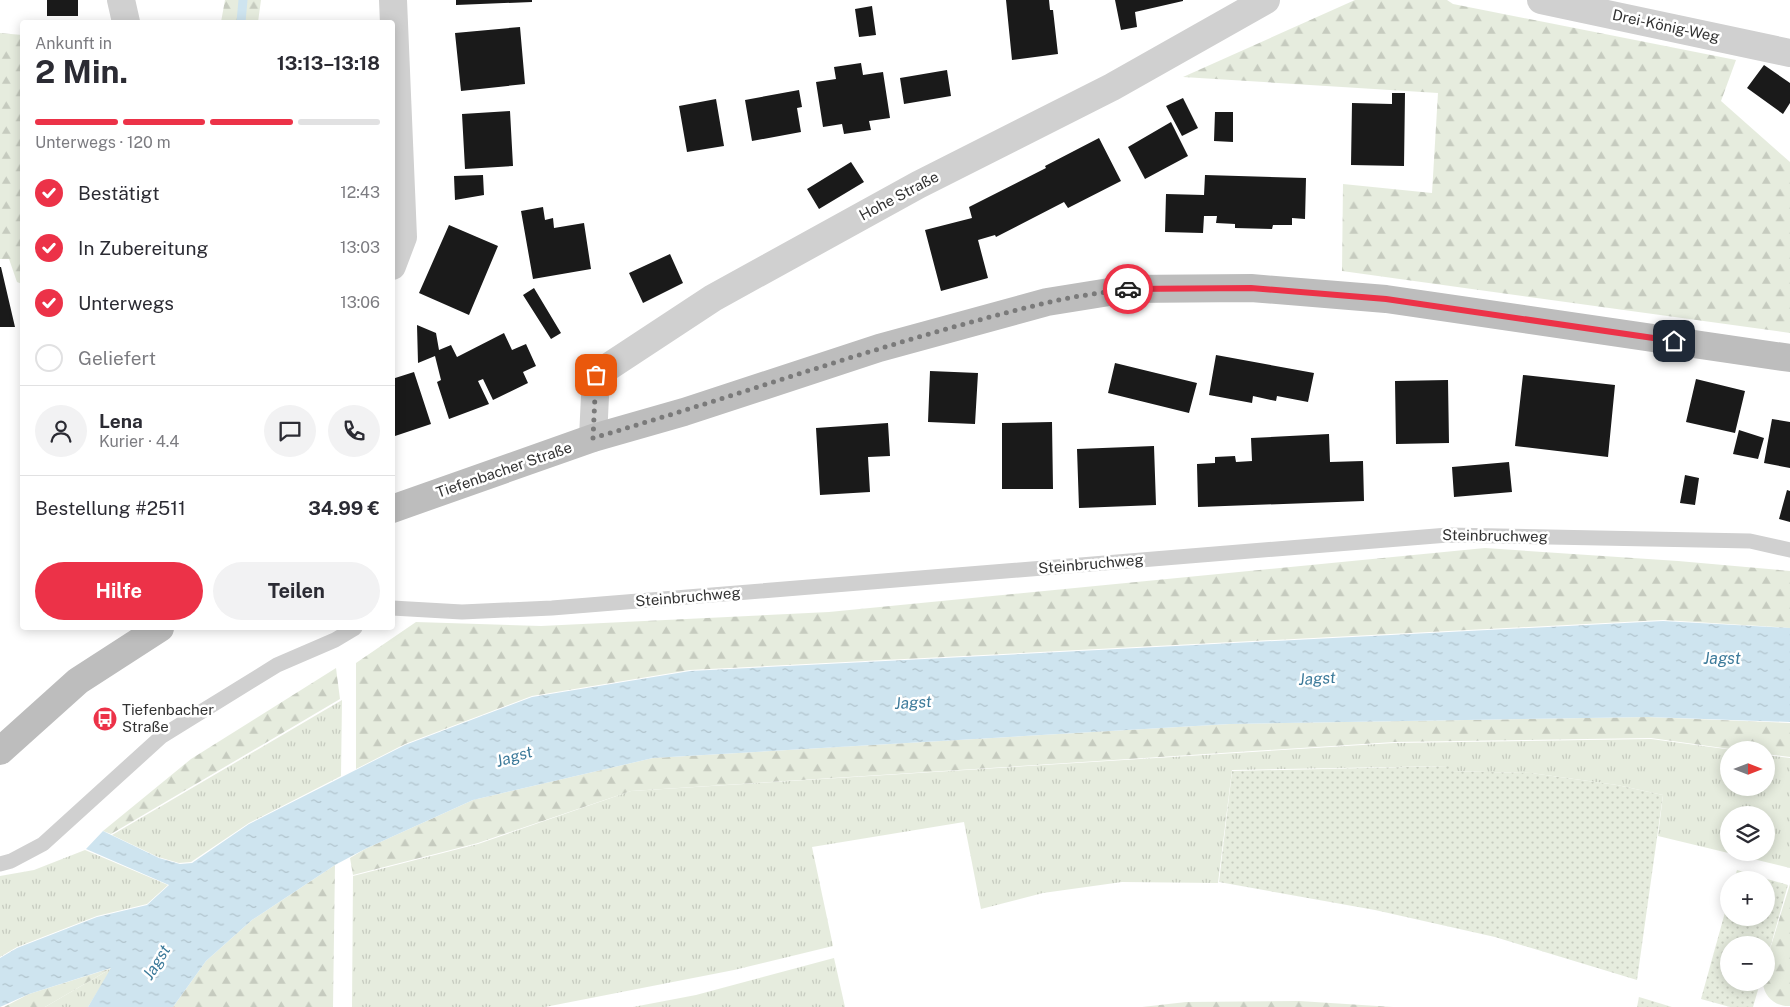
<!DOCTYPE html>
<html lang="de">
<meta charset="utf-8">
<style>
body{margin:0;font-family:"Public Sans",sans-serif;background:#f2f2f3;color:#2b2b33;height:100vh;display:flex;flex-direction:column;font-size:19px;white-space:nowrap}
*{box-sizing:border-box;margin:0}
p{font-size:16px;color:#7c7c81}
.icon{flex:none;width:28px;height:28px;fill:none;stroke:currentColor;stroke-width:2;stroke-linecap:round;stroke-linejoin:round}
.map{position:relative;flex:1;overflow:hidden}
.side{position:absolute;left:20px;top:20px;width:375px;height:610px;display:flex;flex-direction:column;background:#fff;border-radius:5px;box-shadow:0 2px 12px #0003}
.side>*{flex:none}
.needle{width:32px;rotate:90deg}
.controls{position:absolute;left:1720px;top:741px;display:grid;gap:10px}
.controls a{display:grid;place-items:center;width:55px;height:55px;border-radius:50%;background:#fff;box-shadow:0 2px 12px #0003;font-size:25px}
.pin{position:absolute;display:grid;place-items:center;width:42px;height:42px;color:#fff;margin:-21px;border-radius:10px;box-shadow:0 2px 8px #0006}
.courier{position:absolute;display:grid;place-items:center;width:50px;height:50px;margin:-25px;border:4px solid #ec3248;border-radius:50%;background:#fff;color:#222;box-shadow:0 1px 6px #0007}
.summary em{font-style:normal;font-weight:700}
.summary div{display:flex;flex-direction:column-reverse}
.summary{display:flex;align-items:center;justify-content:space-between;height:85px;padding:0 15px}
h1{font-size:32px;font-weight:700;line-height:38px}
.bar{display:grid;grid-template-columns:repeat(4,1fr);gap:8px 5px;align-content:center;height:60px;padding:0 15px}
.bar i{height:6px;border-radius:4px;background:#e1e1e2}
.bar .current{background:#ec3248}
.bar p{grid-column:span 4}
.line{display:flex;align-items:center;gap:12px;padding:0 15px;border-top:1px solid #e1e1e2}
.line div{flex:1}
.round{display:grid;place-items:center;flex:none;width:52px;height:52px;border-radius:26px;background:#f2f2f3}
ol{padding:0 15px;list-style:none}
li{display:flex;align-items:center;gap:15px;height:55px}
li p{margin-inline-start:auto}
li .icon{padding:5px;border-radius:50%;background:#ec3248;color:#fff;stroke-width:4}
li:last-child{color:#7c7c81}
li i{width:28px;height:28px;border:2px solid #e1e1e2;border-radius:50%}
.primary-button{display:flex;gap:10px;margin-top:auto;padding:10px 15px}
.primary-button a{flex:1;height:58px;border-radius:30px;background:#ec3248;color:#fff;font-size:20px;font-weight:700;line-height:58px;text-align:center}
.primary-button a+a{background:#f2f2f3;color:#2b2b33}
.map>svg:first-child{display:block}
.grass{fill:url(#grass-tufts);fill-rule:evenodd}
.forest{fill:url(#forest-firs)}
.garden{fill:url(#garden-dots)}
.water{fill:url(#water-ripples)}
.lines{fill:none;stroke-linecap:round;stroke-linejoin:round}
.stream{stroke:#cee4ef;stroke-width:9}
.building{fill:#1a1a1a}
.lane{stroke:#d0d0d0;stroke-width:15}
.street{stroke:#d0d0d0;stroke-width:28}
.secondary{stroke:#bdbdbd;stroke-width:28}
.done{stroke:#7a7a7a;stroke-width:5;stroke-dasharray:0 9}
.route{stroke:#ec3248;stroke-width:6}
.labels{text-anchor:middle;stroke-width:5;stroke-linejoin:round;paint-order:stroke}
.street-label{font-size:15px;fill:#333;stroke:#fff}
.poi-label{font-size:15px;fill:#333;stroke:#fff;text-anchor:start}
.water-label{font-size:16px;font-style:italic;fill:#3c7a9a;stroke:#fff}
</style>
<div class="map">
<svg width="1790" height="1007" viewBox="0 0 1790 1007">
<defs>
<pattern id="grass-tufts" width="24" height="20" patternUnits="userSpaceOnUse" patternTransform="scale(1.25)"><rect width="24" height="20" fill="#e6ecde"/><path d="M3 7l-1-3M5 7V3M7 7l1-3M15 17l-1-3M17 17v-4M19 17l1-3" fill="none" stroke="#c6cbbf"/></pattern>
<pattern id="forest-firs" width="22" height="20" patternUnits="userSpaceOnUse" patternTransform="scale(1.25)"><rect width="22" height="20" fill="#e6ecde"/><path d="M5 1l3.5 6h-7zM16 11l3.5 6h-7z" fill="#c6cbbf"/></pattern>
<pattern id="garden-dots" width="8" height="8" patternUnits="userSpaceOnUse" patternTransform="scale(1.25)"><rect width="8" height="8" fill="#e6ecde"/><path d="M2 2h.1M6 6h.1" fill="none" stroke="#c6cbbf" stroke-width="1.8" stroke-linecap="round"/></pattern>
<pattern id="water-ripples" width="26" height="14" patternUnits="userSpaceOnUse" patternTransform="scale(1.25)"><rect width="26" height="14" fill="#cee4ef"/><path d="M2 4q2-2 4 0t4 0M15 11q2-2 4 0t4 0" fill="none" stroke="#b1c4cd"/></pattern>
</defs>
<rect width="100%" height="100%" fill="#fff"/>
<path class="grass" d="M342,700L341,776L249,823L191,862L179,863L158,857L112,835Z
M1651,739L1733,750H1729V788H1766V755L1790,758V868L1658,836L1663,795L1617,785L1531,773L1450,771V766L1232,770L1218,883L1122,882L1043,893L981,909L964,822L812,847L833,946L734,970L545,1007H352L353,876L478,844L631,791L1394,743ZM1729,815H1766V852H1729Z
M85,850L168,885L147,904L97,916L17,947L0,957V876L34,870Z
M834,958L845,1007H633L696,995Z
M112,968L88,1007H45Z"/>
<path class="forest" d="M225,0H261L258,22H221Z
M1355,0H1447L1453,4L1736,60L1721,101L1790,162V333L1342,271L1343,184L1432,193L1438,93L1183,77Z
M0,33L22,35V284L17,282L9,259H0Z
M1485,548L1678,561L1790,571V628L1663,620L690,670L532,696L405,744L356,769V663L416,622L541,626L829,612Z
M336,668L340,699L111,834L103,831L191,759Z
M1648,717L1790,723V757L1766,754V750H1737L1651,738L1394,742L631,791L478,843L353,875L350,858L365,849L473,800L653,758L1230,724Z
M335,865L333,1007H173L206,961L252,920Z
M1790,884V1006C1776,1007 1764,997 1763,983L1766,982V962Z
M112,968L45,1007H4L29,994Z
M1299,1001L1393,1007H1142L1186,1002Z"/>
<path class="garden" d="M1450,766L1451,771L1531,773L1617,785L1663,795L1637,980L1495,937L1375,910L1219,882L1232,771Z
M1737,870L1788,885L1766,962V945H1729V982L1760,983L1753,1007H1730L1701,999L1729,898V918H1766V880H1734Z
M1639,997L1672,1007H1637Z"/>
<path class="water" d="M1663,621L1790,628V722L1648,717L1230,724L653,758L473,800L365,849L335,865L252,920L206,961L173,1007H88L111,968L29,994L0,1007V958L17,948L97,917L147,905L169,885L86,849L103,831L159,858L180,864L192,863L249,824L405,745L532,697L690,671Z"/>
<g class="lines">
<path class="stream" d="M241,22L243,0"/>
</g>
<path class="building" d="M47,0H78V16H47Z
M456,0H532V2L456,5Z
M1006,0H1049L1050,10H1053L1058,54L1012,60Z
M1115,0H1183V1L1135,12L1137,27L1121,30Z
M872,6L876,35L859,37L855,9Z
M520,27L525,84L461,91L455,33Z
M861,63L863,75L883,72L890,118L869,121L871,130L844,134L842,124L823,127L816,82L836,79L834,67Z
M1764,65L1790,83V103L1783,114L1747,88Z
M947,70L951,96L904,104L900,78Z
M799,90L802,107L797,108L801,132L752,141L745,100Z
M1392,93H1405L1404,166L1351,165L1352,103L1392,104Z
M1183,98L1198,128L1182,136L1166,106Z
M716,99L724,146L687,152L679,106Z
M510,111L513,166L465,169L462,114Z
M1215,112H1233V142L1214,141Z
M1171,122L1188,156L1145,179L1128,147Z
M1099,138L1121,181L1068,208L1064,202L996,237L995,235L978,240L988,278L941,291L925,230L972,218L969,207L1046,168L1045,166Z
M851,162L864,182L819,209L807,189Z
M483,175L484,195L455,200L454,176Z
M1205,175L1306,178L1305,219L1292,218V225H1273L1272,229L1235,228V224L1216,223L1217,216H1204L1203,233L1165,232L1166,194L1204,195Z
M543,207L545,220L553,218L554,228L584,223L591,269L533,279L521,211Z
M449,225L498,246L469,315L419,293Z
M670,254L683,283L643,303L629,273Z
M0,267H1L15,327H0Z
M534,288L561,333L551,339L523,295Z
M417,325L436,333L439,350L451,345L457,357L504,333L512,350L526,344L536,366L523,372L528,383L493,400L483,379L478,381L489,404L449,419L437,382L441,380L435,356L418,363Z
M1216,355L1314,373L1308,402L1277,396L1276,401L1253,396L1252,403L1209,395Z
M1115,363L1197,383L1189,413L1108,393Z
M930,371L978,373L975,424L928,422Z
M414,372L431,424L392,437V379Z
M1523,375L1615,385L1608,457L1515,446Z
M1696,379L1745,391L1735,433L1686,422Z
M1448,380L1449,443L1396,444L1395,381Z
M1772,419L1790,422V468L1764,463Z
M1052,422L1053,489H1002V423Z
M888,423L890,456L868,457L870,492L820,495L816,428Z
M1739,430L1764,438L1758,459L1733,454Z
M1329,434L1330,462L1363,461L1364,501L1198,507L1197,464L1215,463V457L1235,456L1236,462L1252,461L1251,438Z
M1154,446L1156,505L1079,508L1077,449Z
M1509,462L1512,492L1454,497L1452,467Z
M1685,475L1699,478L1695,505L1680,503Z
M1787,490L1790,491V522L1779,519Z"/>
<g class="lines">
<path class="lane" d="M392,608L462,612L552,608L1448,535L1750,541L1790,550
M0,864L11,861L43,844L162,736L277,665L335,640L355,628"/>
<path class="street" d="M121,0L126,22
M1541,0L1790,53
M392,266L403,237L393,0
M593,438L596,375L713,298L918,185L1112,87L1266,0"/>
<path class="secondary" d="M392,509L593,438L684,412L879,348L1047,302L1128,289L1251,288L1386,299L1790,358
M0,751L78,681L160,628"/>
</g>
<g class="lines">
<path class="done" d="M596,375L593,438C745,394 893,339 1046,303C1073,296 1101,293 1128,289"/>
<path class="route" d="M1128,289L1251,288L1386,299L1674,341"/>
</g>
<defs>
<symbol id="bus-disc" viewBox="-11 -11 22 22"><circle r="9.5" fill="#ec3248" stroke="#fff"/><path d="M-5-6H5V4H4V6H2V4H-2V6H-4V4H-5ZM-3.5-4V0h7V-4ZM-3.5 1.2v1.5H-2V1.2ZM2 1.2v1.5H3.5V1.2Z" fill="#fff"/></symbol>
</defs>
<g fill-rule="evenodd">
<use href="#bus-disc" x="91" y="705" width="28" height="28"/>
</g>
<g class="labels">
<g class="street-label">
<text transform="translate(1666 26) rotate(12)" y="5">Drei-König-Weg</text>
<text transform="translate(899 196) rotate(-28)" y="5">Hohe Straße</text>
<text transform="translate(504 470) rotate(-19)" y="5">Tiefenbacher Straße</text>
<text transform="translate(1495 536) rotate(1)" y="5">Steinbruchweg</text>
<text transform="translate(1091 564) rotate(-5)" y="5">Steinbruchweg</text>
<text transform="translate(688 597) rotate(-5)" y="5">Steinbruchweg</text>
</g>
<g class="poi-label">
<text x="122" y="715">Tiefenbacher<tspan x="122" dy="17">Straße</tspan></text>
</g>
<g class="water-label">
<text x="1722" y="664">Jagst</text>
<text transform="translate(1317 678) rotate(-3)" y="6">Jagst</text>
<text transform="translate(913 702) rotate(-3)" y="6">Jagst</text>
<text transform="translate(514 756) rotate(-16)" y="6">Jagst</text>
<text transform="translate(156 962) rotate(-58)" y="6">Jagst</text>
</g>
</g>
</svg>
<div class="controls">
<a><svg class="needle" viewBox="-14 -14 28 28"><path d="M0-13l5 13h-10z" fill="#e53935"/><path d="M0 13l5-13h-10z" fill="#7c7c81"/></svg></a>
<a><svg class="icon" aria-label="layers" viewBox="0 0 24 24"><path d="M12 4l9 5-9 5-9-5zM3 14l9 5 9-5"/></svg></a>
<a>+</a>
<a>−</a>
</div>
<div class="pin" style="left:596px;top:375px;background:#ea580c"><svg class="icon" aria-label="bag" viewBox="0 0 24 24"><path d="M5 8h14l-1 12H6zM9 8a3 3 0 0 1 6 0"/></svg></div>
<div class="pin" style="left:1674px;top:341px;background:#1f2937"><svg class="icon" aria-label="home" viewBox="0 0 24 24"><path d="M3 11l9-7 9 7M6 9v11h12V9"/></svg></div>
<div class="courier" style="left:1128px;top:289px"><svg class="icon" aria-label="car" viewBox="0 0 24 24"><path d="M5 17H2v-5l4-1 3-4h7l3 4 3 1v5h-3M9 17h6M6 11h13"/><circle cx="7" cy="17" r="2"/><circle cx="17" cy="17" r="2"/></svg></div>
<section class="side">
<div class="summary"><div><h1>2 Min.</h1><p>Ankunft in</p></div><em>13:13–13:18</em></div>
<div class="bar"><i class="current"></i><i class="current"></i><i class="current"></i><i></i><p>Unterwegs · 120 m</p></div>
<ol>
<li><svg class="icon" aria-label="check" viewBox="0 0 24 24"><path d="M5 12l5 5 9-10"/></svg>Bestätigt<p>12:43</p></li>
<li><svg class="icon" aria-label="check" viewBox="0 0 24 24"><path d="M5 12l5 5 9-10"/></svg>In Zubereitung<p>13:03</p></li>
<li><svg class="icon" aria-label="check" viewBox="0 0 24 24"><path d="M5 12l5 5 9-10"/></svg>Unterwegs<p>13:06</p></li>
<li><i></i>Geliefert</li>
</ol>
<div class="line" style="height:90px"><a class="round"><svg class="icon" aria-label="person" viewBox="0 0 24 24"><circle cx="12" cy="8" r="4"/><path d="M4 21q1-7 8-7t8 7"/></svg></a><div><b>Lena</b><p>Kurier · 4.4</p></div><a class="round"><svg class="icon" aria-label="chat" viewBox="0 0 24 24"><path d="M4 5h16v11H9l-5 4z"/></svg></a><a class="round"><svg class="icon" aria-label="phone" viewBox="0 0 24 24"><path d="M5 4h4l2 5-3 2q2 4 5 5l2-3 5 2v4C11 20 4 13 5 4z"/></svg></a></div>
<div class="line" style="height:65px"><div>Bestellung #2511</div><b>34.99 €</b></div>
<div class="primary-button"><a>Hilfe</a><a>Teilen</a></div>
</section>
</div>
